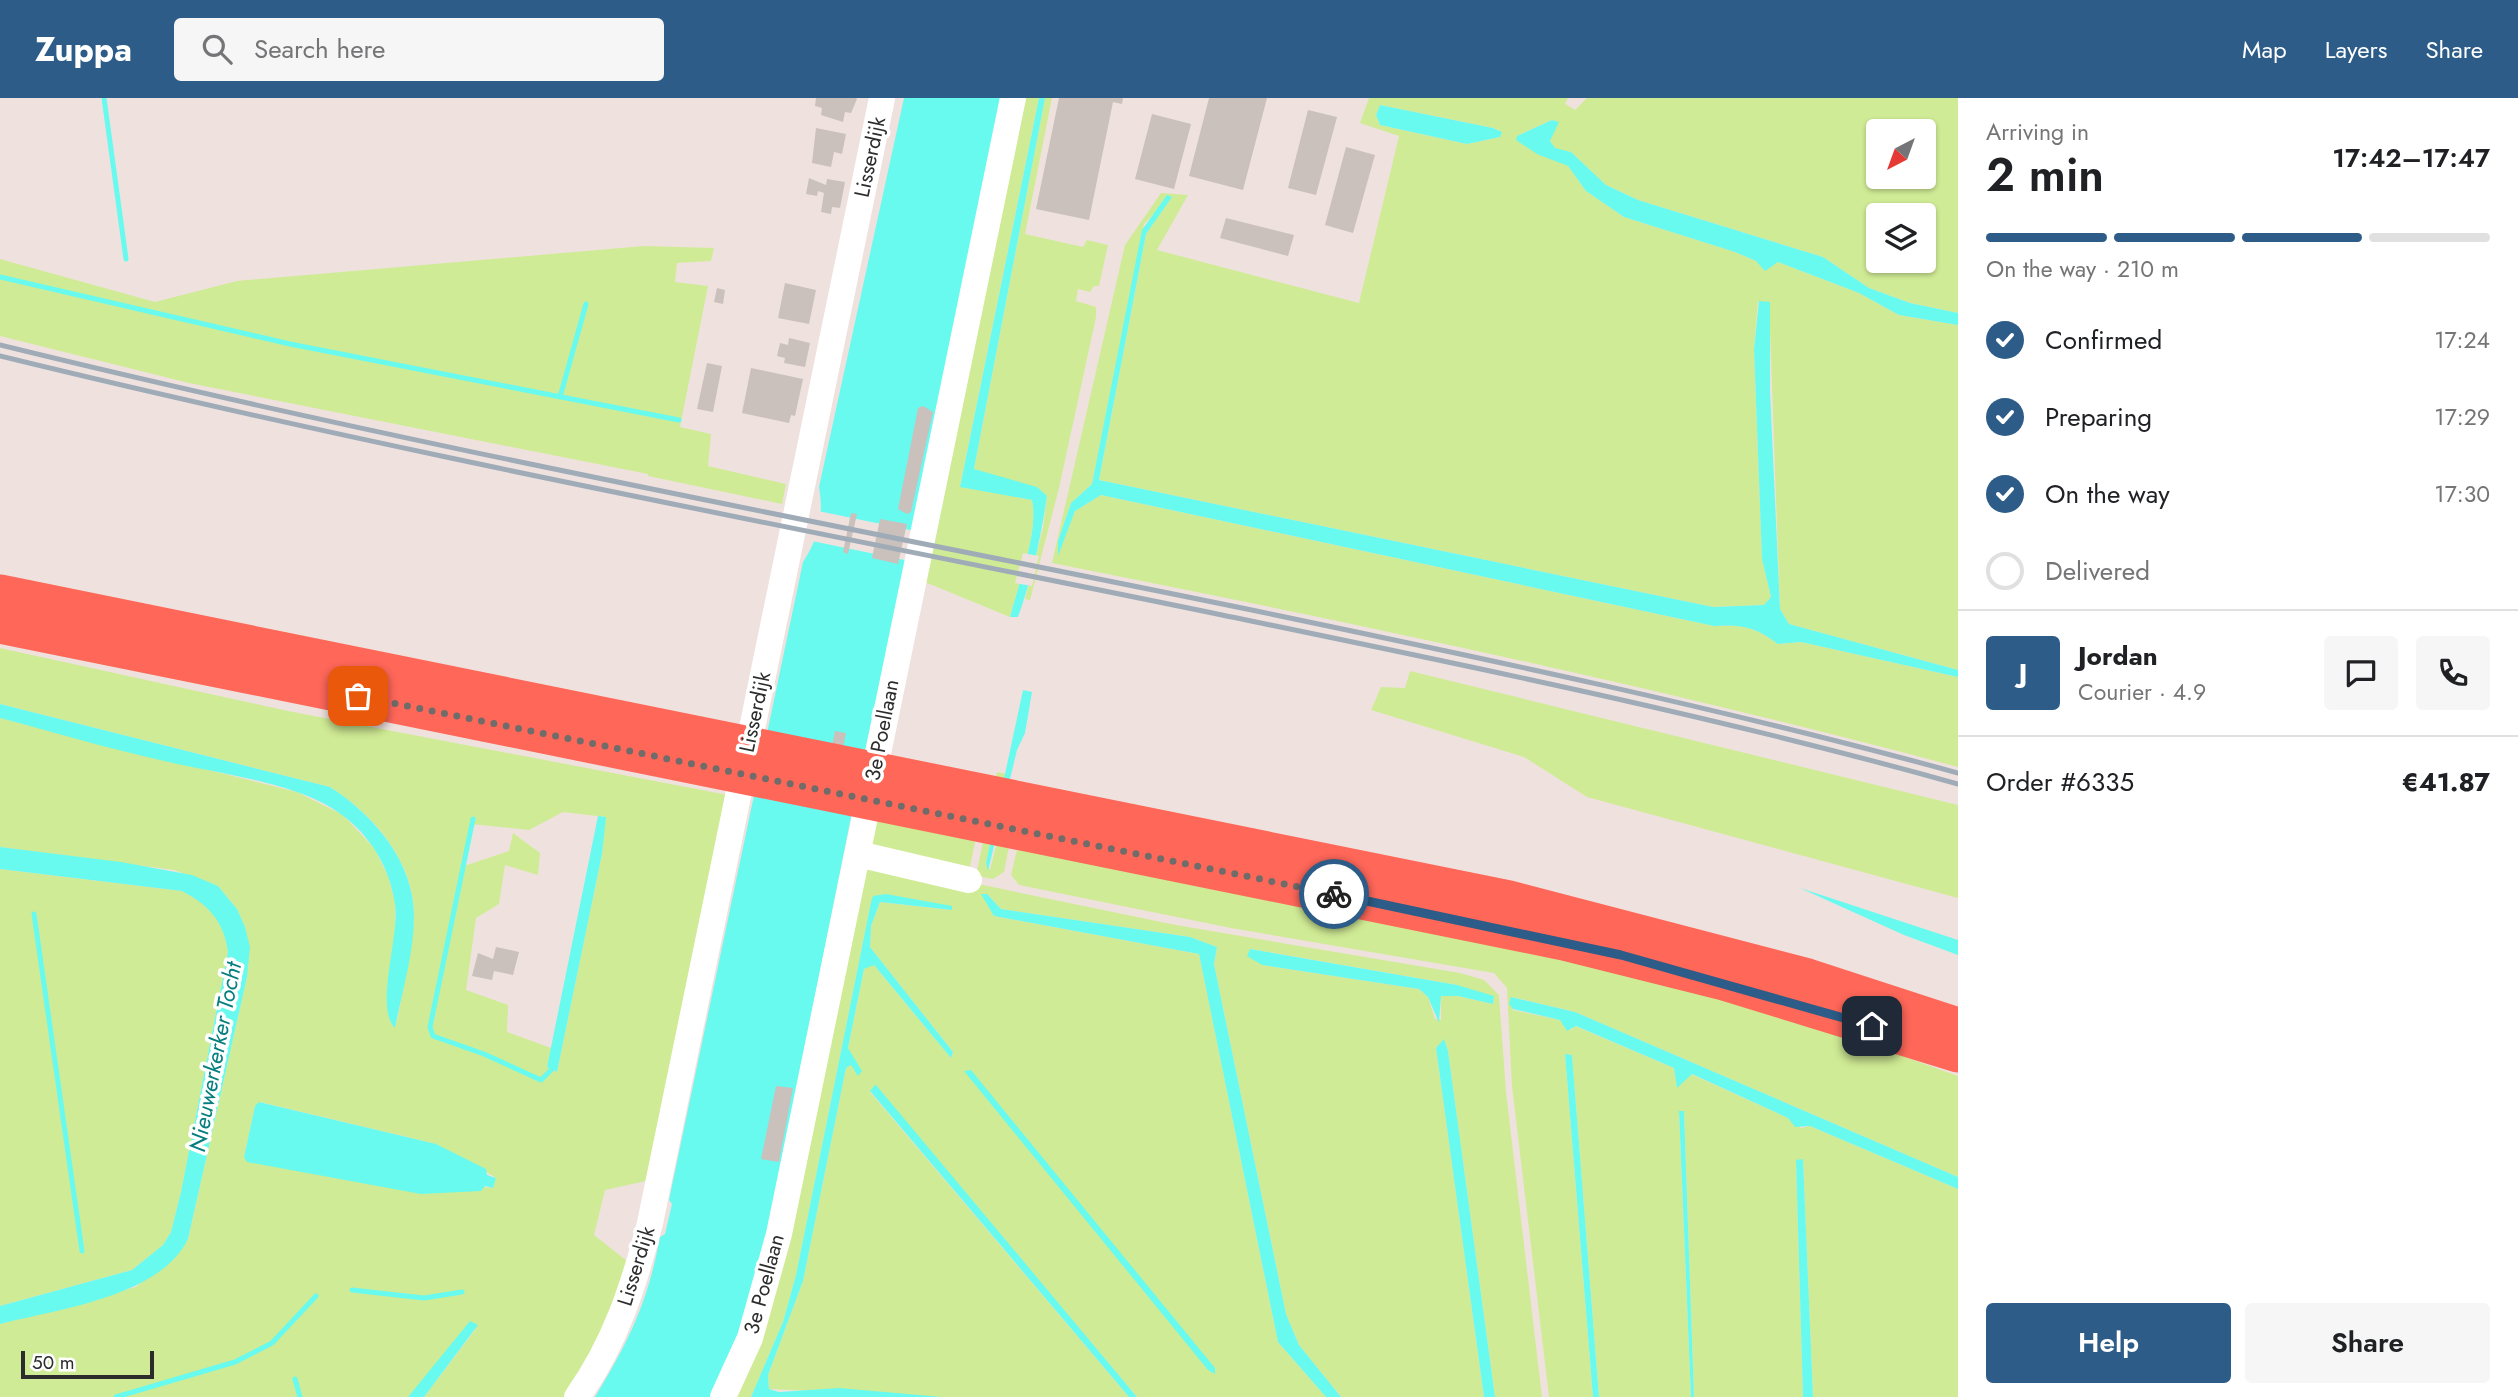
<!DOCTYPE html>
<meta charset="utf-8">
<style>
body{margin:0;font-family:Jost,sans-serif;background:#f6f6f6;color:#202124;height:100vh;display:flex;flex-direction:column;font-size:26px;white-space:nowrap}
*{box-sizing:border-box;margin:0}
p{font-size:23px;color:#757577}
.icon{flex:none;width:38px;height:38px;fill:none;stroke:currentColor;stroke-width:2;stroke-linecap:round;stroke-linejoin:round}
.map{position:relative;flex:1;overflow:hidden}
.details{display:flex;flex-direction:column;background:#fff;width:560px}
.details>*{flex:none}
.needle{width:46px;rotate:221deg}
.controls{position:absolute;left:1866px;top:21px;display:grid;gap:14px}
.controls a{display:grid;place-items:center;width:70px;height:70px;border-radius:7px;background:#fff;box-shadow:0 2px 5px #0004;font-size:35px}
.scale{position:absolute;left:21px;bottom:18px;width:133px;box-sizing:border-box;padding-left:7px;border:4px solid #2c2c2c;border-top:0;font-size:19px;line-height:24px;white-space:nowrap;color:#2c2c2c;-webkit-text-stroke:5px #fff;paint-order:stroke}
.pin{position:absolute;display:grid;place-items:center;width:60px;height:60px;color:#fff;margin:-30px;border-radius:14px;box-shadow:0 4px 10px #0006}
.courier{position:absolute;display:grid;place-items:center;width:70px;height:70px;margin:-35px;border:5px solid #2c5c87;border-radius:50%;background:#fff;color:#222;box-shadow:0 2px 9px #0007}
.headline em{font-style:normal;font-weight:600}
.headline div{display:flex;flex-direction:column-reverse}
.headline{display:flex;align-items:center;justify-content:space-between;height:119px;padding:0 28px}
h1{font-size:46px;font-weight:600;line-height:52px}
.bar{display:grid;grid-template-columns:repeat(4,1fr);gap:10px 7px;align-content:center;height:84px;padding:0 28px}
.bar i{height:9px;border-radius:5px;background:#e0e0e0}
.bar .current{background:#2c5c87}
.bar p{grid-column:span 4}
.line{display:flex;align-items:center;gap:18px;padding:0 28px;border-top:2px solid #e0e0e0}
.line div{flex:1}
.round{display:grid;place-items:center;flex:none;width:74px;height:74px;border-radius:7px;background:#f6f6f6}
ol{padding:0 28px;list-style:none}
li{display:flex;align-items:center;gap:21px;height:77px}
li p{margin-inline-start:auto}
li .icon{padding:7px;border-radius:50%;background:#2c5c87;color:#fff;stroke-width:4}
li:last-child{color:#757577}
li i{width:38px;height:38px;border:4px solid #e0e0e0;border-radius:50%}
.button{display:flex;gap:14px;margin-top:auto;padding:14px 28px}
.button a{flex:1;height:80px;border-radius:7px;background:#2c5c87;color:#fff;font-size:28px;font-weight:600;line-height:80px;text-align:center}
.button a+a{background:#f6f6f6;color:#202124}
header{display:flex;align-items:center;gap:42px;box-sizing:border-box;height:98px;padding:0 35px;background:#2c5c87;color:#fff}
header strong{font-size:33px}
nav{display:flex;gap:38px;margin-inline-start:auto;font-size:24px}
.search{width:490px;height:63px;background:#f6f6f6;display:flex;align-items:center;gap:18px;box-sizing:border-box;padding:0 24px;border-radius:7px;color:#757577;font-size:26px}
main{display:flex;flex:1;min-height:0}
.map>svg:first-child{display:block}
.green{fill:#d0eb95;fill-rule:evenodd}
.water{fill:#68faef}
.pier{fill:#efe2de}
.lines{fill:none;stroke-linecap:round;stroke-linejoin:round}
.stream{stroke:#68faef;stroke-width:5}
.building{fill:#cac0bc}
.minor{stroke:#fff;stroke-width:26}
.highway{stroke:#ff6759;stroke-width:37}
.rail{stroke:#9facb8;stroke-width:5}
.done{stroke:#706c6a;stroke-width:7;stroke-dasharray:0 12.6}
.route{stroke:#2c5c87;stroke-width:9}
.labels{text-anchor:middle;stroke-width:7;stroke-linejoin:round;paint-order:stroke}
.street-label{font-size:21px;fill:#2c2c2c;stroke:#fff}
.water-label{font-size:23px;font-style:italic;fill:#057e7e;stroke:#fff}
</style>
<header>
<strong>Zuppa</strong>
<div class="search"><svg class="icon" aria-label="search" viewBox="0 0 24 24"><circle cx="10" cy="10" r="6"/><path d="M15 15l6 6"/></svg>Search here</div>
<nav><a>Map</a><a>Layers</a><a>Share</a></nav>
</header>
<main>
<div class="map">
<svg width="1958" height="1299" viewBox="0 0 1958 1299">
<rect width="100%" height="100%" fill="#efe2de"/>
<path class="green" d="M1018,0H1039L960,388L1032,402C1039,433 1018,487 1010,519L920,482Z
M1045,0H1052L1025,136L1083,149L1087,142L1108,147L1099,188H1094L1090,194L1078,191L1076,203L1096,209V219L1059,390L1030,502L1025,501L1043,430L1047,398L974,371Z
M1369,0H1568L1565,6L1575,12L1587,0H1958V215L1910,205L1869,190L1823,159L1638,102L1606,87L1571,54L1555,51L1550,43L1558,24L1552,22L1517,38L1568,68L1586,93L1624,119L1735,154L1756,163L1765,172L1778,164L1859,195L1899,217L1958,227V572L1789,526L1780,511L1769,204H1758L1754,251L1762,460L1771,499L1764,507L1713,509L1099,382L1146,136L1171,99L1144,126L1092,386L1071,405L1058,443V455L1075,413L1101,397L1714,528C1741,526 1756,529 1778,546L1801,544L1958,579V669C1659,589 1356,525 1052,465L1125,147L1161,95L1188,97L1157,152L1359,205L1399,38L1360,25ZM1380,7L1493,30L1499,32L1500,39L1467,46L1380,27L1376,17ZM1878,33H1923V79H1878ZM1878,117H1923V163H1878Z
M644,148L714,150L711,163L677,165L675,184L708,188L680,329L711,336L708,368L786,386L782,406L648,378V376L189,285L0,238V161L155,204L237,183Z
M0,550L288,613L728,697L646,1083L605,1092L594,1137L627,1163L617,1206L567,1299H424L478,1228L408,1299H0V1226L136,1189L188,1141L247,879L245,829L237,811L218,788L174,772L0,749V620L297,694L343,717L374,750L388,778L395,802L396,842L387,887L395,929C401,909 403,887 407,866C409,851 414,834 414,818C414,763 374,717 330,689L0,606ZM563,714L605,719L602,756L557,974L547,969L551,950L507,934L508,907L466,892L476,820L499,806L505,767L538,777L540,755L513,735L509,753L461,769L471,726L529,732ZM260,1004L436,1046L495,1079L493,1090L244,1059L255,1008Z
M1410,573L1958,707V800L1587,699L1524,659L1371,612L1381,589L1405,590Z
M997,674L1006,676L986,765L990,772L1010,690L1020,692L1004,774L993,781L976,778Z
M872,718L976,740L969,773L870,754Z
M1019,743L1639,878L1819,928L1958,978V1079L1575,914L1512,899L1513,912L1560,922L1571,932L1575,928L1674,970L1677,989L1691,976L1788,1020L1801,1030L1810,1028L1958,1091V1299H1813L1803,1062H1796L1803,1299H1694L1684,1014H1679L1691,1299H1599L1572,957L1565,956L1593,1299H1549L1512,988L1507,890L1494,875L1231,830L1019,787L1011,777Z
M891,768L1176,827L1460,875L1484,882L1499,897L1506,994L1542,1299H1495L1448,953L1444,942L1436,950L1484,1299H1341L1299,1247L1286,1216L1214,866L1217,849L1190,839L1001,811L987,796L994,818L1199,856L1278,1244L1326,1299H1137L875,987L870,994L1129,1299H942L769,1291L768,1277L803,1183L846,970L851,967L848,950L864,871L873,866L951,960L953,954L870,849L871,828L880,804L951,812L886,796L871,804L796,1177L783,1224L751,1299H730L864,770ZM1251,851L1457,887L1494,899L1493,906L1458,898H1441V922L1435,921L1428,899L1419,891L1262,867Z
M0,771L182,793C209,807 224,823 228,854L181,1094L171,1134L163,1147L132,1172L0,1208Z"/>
<path class="water" d="M904,0H1004L851,719L755,1196L712,1299H595C629,1243 648,1204 660,1139L665,1136L672,1106L669,1102L803,464C819,439 824,418 819,389Z
M1039,0H1045L974,371L1037,389L1047,398C1041,439 1032,480 1018,519H1010C1018,487 1039,433 1032,402L960,389Z
M1380,7L1493,30L1502,34L1500,39L1467,46L1380,27L1376,17Z
M1552,22L1559,24L1550,43L1555,50L1571,54L1606,87L1638,102L1823,159L1869,190L1910,205L1958,215V227L1899,217L1859,195L1778,164L1765,173L1756,163L1735,154L1624,119L1586,93L1568,68L1537,56L1516,42L1517,38Z
M1167,97L1172,99L1146,136L1099,382L1713,509L1764,507L1771,499L1762,461L1754,251L1759,203L1770,204V293L1780,511L1789,526L1958,572V579L1801,544L1778,546C1756,529 1741,526 1714,528L1101,397L1075,413L1058,458V443L1071,405L1092,386L1142,132Z
M1023,592L1032,594L1025,635L1017,652L988,773L986,765Z
M0,606L330,689C374,717 414,764 414,818C414,855 402,894 395,930C374,909 400,839 395,806C390,771 371,738 342,717C299,684 213,675 160,662C106,650 53,634 0,620Z
M598,718L606,719L602,756L557,974L547,969Z
M0,749L121,764L192,777L218,788L237,811L245,829L250,849L247,879L188,1141C160,1199 58,1211 0,1226V1208L132,1172L163,1147L171,1134L181,1094L228,854C224,824 209,807 182,793L0,771Z
M1800,790L1958,842V857L1904,837Z
M886,796L952,808V812L880,804L871,828L870,849L953,954L951,960L874,867L864,871L848,950L862,973L858,978L851,967L846,970L803,1183L768,1277L769,1291L779,1294L839,1290L942,1299H751L783,1224L796,1177L871,804L873,798Z
M981,796H987L1001,811L1190,839L1217,849L1214,866L1286,1216L1299,1247L1341,1299H1326L1278,1244L1199,856L994,818Z
M1250,851L1457,887L1494,898L1493,906L1458,898H1441L1439,925L1428,899L1419,891L1262,867L1247,858Z
M1511,899L1575,914L1958,1079V1091L1810,1028L1795,1029L1788,1020L1692,976L1677,990L1674,970L1576,928L1567,933L1560,922L1513,911L1509,906Z
M1444,941L1448,953L1495,1299H1484L1436,950Z
M1565,956L1572,957L1599,1299H1593Z
M971,972L1215,1270V1276L1208,1272L964,973Z
M875,987H876L1137,1299H1129L870,993Z
M259,1004L436,1046L486,1071L487,1077L496,1080L493,1090L485,1088L481,1093L421,1096L247,1064L244,1059L255,1008Z
M1679,1013H1684L1694,1299H1691Z
M1803,1061L1813,1299H1803L1796,1062Z
M470,1223L478,1227L424,1299H408Z"/>
<path class="pier" d="M818,413L915,433L909,463L812,443Z
M1023,455L1039,458L1032,488L1015,485Z"/>
<g class="lines">
<path class="stream" d="M104,0L126,161
M0,179L290,246L679,322
M560,299L586,206
M473,721L430,929L433,938L484,956L541,982L552,971L553,965
M34,816L82,1153
M352,1192L424,1200L462,1194
M295,1281L300,1299
M116,1299L235,1264L272,1245L316,1198"/>
</g>
<path class="building" d="M816,0H856L857,1L851,15L845,14L843,24L821,17L822,10L815,8Z
M1059,0H1123L1122,6L1113,4L1089,122L1036,111Z
M1209,0H1267L1243,92L1189,78Z
M1308,12L1337,19L1316,97L1288,90Z
M1152,16L1191,26L1174,91L1135,81Z
M816,30L846,36L842,56L834,54L831,69L812,65Z
M1346,49L1375,57L1353,135L1325,127Z
M809,80L826,87L827,81L845,84L840,110L832,109L831,116L821,114L824,95L818,93L817,98L806,96Z
M1226,120L1294,137L1288,158L1220,140Z
M785,185L816,192L809,226L778,220Z
M717,190L725,192L723,206L714,204Z
M789,240L810,245L805,269L784,265L785,260L777,258L780,245L788,247Z
M707,265L722,268L713,314L697,311Z
M751,270L803,281L795,318L791,317L789,325L742,315Z
M923,308L933,314L911,414L907,416L898,411L918,310Z
M851,415L857,416L848,456L843,454Z
M880,421L907,426L898,466L872,460Z
M835,633L846,635L830,713L819,711Z
M496,849L519,854L513,877L494,873L492,882L472,878L478,855L493,861Z
M776,988L793,990L779,1064L761,1061Z"/>
<g class="lines">
<path class="minor" d="M858,756L969,782
M577,1299C615,1246 634,1187 650,1125L882,0
M723,1299L750,1240L779,1136L1013,0"/>
<path class="highway" d="M0,495L1509,801L1808,879L1958,928
M0,527L1564,844L1724,884L1958,956"/>
<path class="rail" d="M0,247C411,348 827,425 1242,510C1482,560 1721,610 1958,675
M0,258C404,357 814,433 1222,517C1469,568 1715,618 1958,686"/>
</g>
<g class="lines">
<path class="done" d="M358,598L1334,796"/>
<path class="route" d="M1334,796L1621,857L1872,928"/>
</g>
<g class="labels">
<g class="street-label">
<text transform="translate(870 59) rotate(-78)" y="7">Lisserdijk</text>
<text transform="translate(755 614) rotate(-78)" y="7">Lisserdijk</text>
<text transform="translate(882 632) rotate(-79)" y="7">3e Poellaan</text>
<text transform="translate(636 1168) rotate(-73)" y="7">Lisserdijk</text>
<text transform="translate(764 1186) rotate(-75)" y="7">3e Poellaan</text>
</g>
<g class="water-label">
<text transform="translate(215 959) rotate(-79)" y="8">Nieuwerkerker Tocht</text>
</g>
</g>
</svg>
<div class="controls">
<a><svg class="needle" viewBox="-14 -14 28 28"><path d="M0-13l5 13h-10z" fill="#e53935"/><path d="M0 13l5-13h-10z" fill="#757577"/></svg></a>
<a><svg class="icon" aria-label="layers" viewBox="0 0 24 24"><path d="M12 4l9 5-9 5-9-5zM3 14l9 5 9-5"/></svg></a>
</div>
<div class="scale">50 m</div>
<div class="pin" style="left:358px;top:598px;background:#ea580c"><svg class="icon" aria-label="bag" viewBox="0 0 24 24"><path d="M5 8h14l-1 12H6zM9 8a3 3 0 0 1 6 0"/></svg></div>
<div class="pin" style="left:1872px;top:928px;background:#1f2937"><svg class="icon" aria-label="home" viewBox="0 0 24 24"><path d="M3 11l9-7 9 7M6 9v11h12V9"/></svg></div>
<div class="courier" style="left:1334px;top:796px"><svg class="icon" aria-label="bike" viewBox="0 0 24 24"><circle cx="6" cy="16" r="4"/><circle cx="18" cy="16" r="4"/><path d="M6 16l4-8h5l3 8M10 8l3 8H6M13 5h3"/></svg></div>
</div>
<section class="details">
<div class="headline"><div><h1>2 min</h1><p>Arriving in</p></div><em>17:42–17:47</em></div>
<div class="bar"><i class="current"></i><i class="current"></i><i class="current"></i><i></i><p>On the way · 210 m</p></div>
<ol>
<li><svg class="icon" aria-label="check" viewBox="0 0 24 24"><path d="M5 12l5 5 9-10"/></svg>Confirmed<p>17:24</p></li>
<li><svg class="icon" aria-label="check" viewBox="0 0 24 24"><path d="M5 12l5 5 9-10"/></svg>Preparing<p>17:29</p></li>
<li><svg class="icon" aria-label="check" viewBox="0 0 24 24"><path d="M5 12l5 5 9-10"/></svg>On the way<p>17:30</p></li>
<li><i></i>Delivered</li>
</ol>
<div class="line" style="height:126px"><b class="round" style="background:#2c5c87;color:#fff">J</b><div><b>Jordan</b><p>Courier · 4.9</p></div><a class="round"><svg class="icon" aria-label="chat" viewBox="0 0 24 24"><path d="M4 5h16v11H9l-5 4z"/></svg></a><a class="round"><svg class="icon" aria-label="phone" viewBox="0 0 24 24"><path d="M5 4h4l2 5-3 2q2 4 5 5l2-3 5 2v4C11 20 4 13 5 4z"/></svg></a></div>
<div class="line" style="height:91px"><div>Order #6335</div><b>€41.87</b></div>
<div class="button"><a>Help</a><a>Share</a></div>
</section>
</main>
